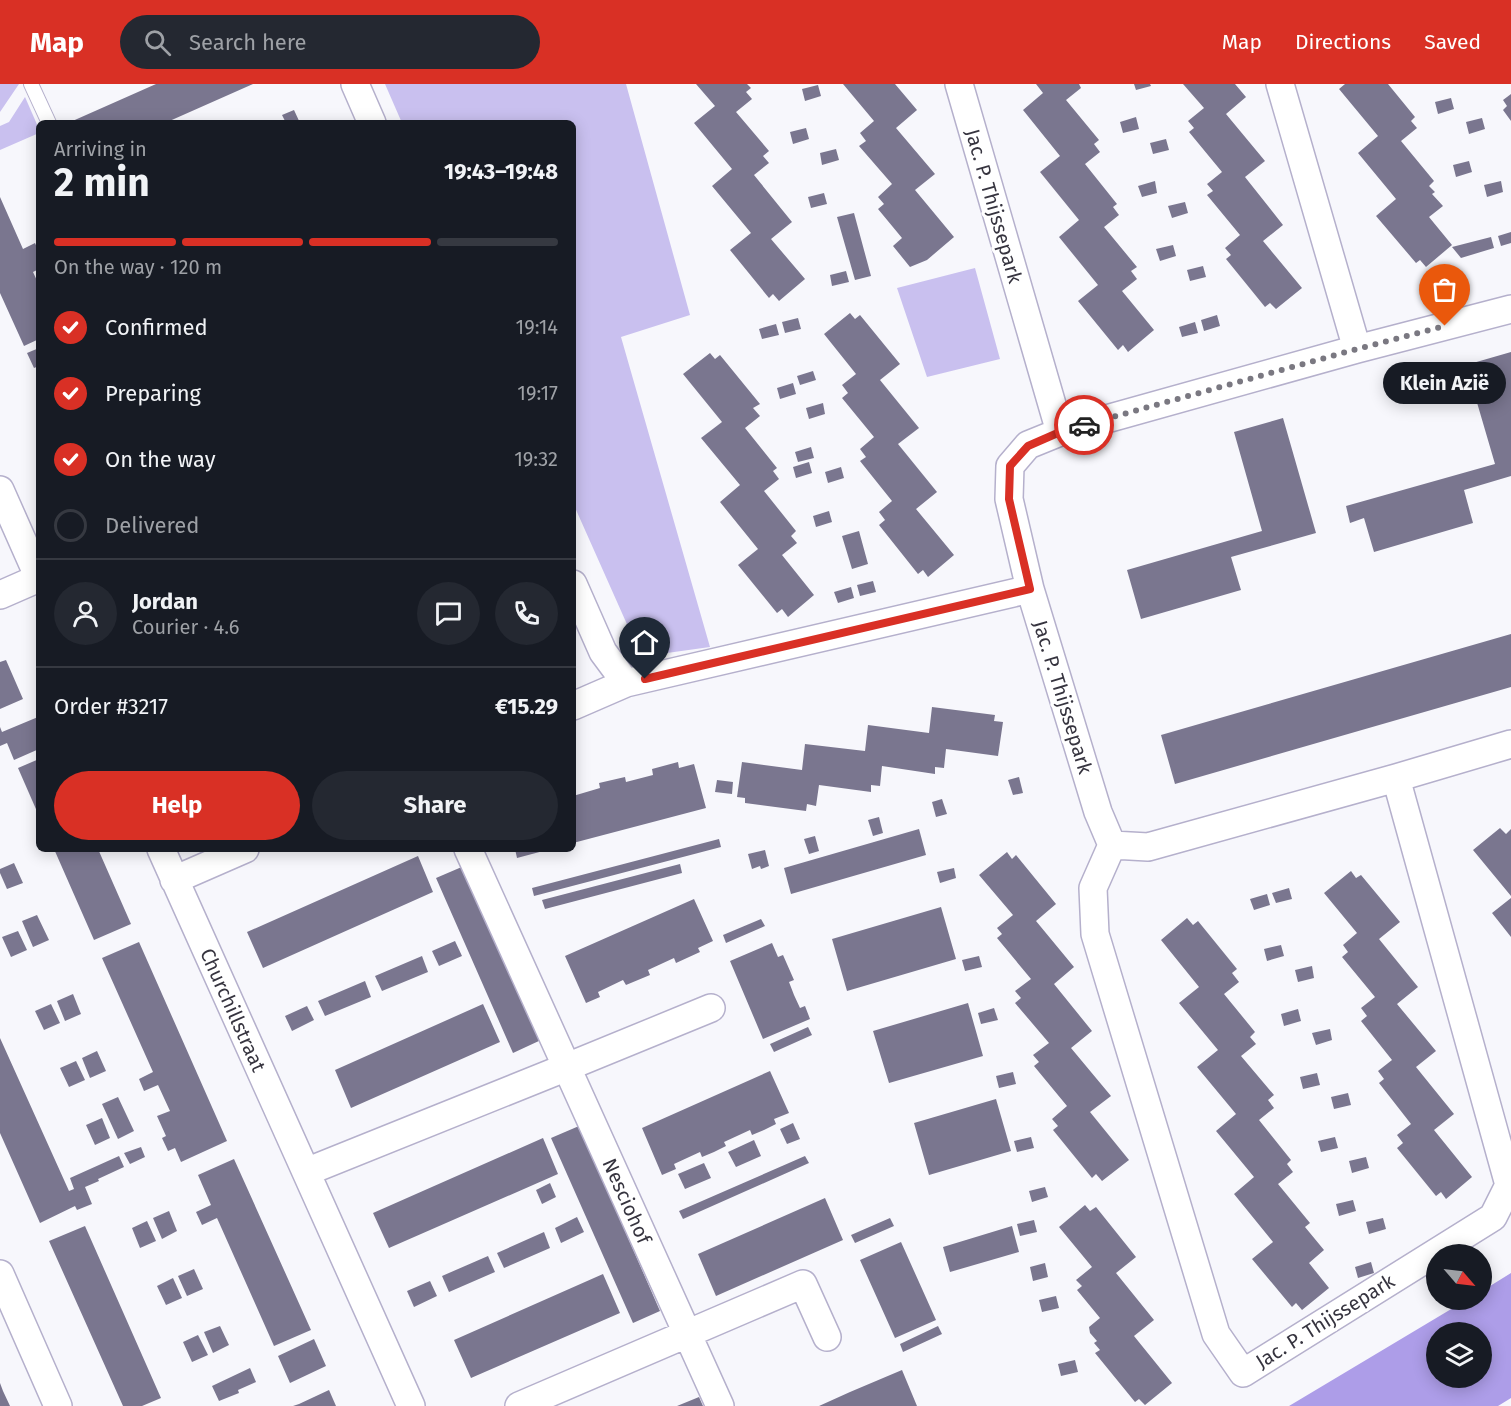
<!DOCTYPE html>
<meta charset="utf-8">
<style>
body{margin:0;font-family:"Fira Sans",sans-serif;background:#242831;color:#f1f3f6;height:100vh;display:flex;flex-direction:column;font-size:22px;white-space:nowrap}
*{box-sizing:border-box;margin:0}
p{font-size:20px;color:#9ea1a6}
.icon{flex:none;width:33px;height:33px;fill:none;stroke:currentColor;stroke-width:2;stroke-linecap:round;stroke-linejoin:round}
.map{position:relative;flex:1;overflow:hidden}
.panel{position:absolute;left:36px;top:36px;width:540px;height:732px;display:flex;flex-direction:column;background:#171b24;border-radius:9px;box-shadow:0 3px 15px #0003}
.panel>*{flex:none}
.needle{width:39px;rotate:118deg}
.tools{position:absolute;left:1426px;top:1160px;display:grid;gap:12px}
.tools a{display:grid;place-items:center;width:66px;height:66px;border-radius:50%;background:#171b24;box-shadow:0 3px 15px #0003;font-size:30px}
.pin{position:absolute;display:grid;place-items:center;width:51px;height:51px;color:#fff;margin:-62px -26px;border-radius:50% 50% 50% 0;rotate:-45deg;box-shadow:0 0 6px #0007}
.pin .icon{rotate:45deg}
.courier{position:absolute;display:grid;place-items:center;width:60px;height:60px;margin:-30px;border:4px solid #d93025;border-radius:50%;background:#fff;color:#222;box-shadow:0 2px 8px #0007}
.bubble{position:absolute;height:42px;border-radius:21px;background:#171b24;box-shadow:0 3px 15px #0003;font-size:20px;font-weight:700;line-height:42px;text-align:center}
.headline em{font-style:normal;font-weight:700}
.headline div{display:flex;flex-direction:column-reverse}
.headline{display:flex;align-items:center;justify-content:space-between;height:102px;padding:0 18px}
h1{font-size:39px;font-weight:700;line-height:45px}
.bar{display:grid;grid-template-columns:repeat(4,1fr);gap:9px 6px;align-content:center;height:72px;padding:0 18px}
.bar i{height:8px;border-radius:4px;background:#363941}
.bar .selected{background:#d93025}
.bar p{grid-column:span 4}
.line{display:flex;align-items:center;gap:15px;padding:0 18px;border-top:2px solid #363941}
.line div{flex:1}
.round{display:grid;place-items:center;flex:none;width:63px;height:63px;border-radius:32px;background:#242831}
ol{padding:0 18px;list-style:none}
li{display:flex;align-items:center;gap:18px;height:66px}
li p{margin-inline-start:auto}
li .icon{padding:6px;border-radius:50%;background:#d93025;color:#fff;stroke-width:4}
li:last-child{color:#9ea1a6}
li i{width:33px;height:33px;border:3px solid #363941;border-radius:50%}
.primary-button{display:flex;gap:12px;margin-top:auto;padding:12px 18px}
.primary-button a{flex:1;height:69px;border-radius:36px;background:#d93025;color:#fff;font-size:24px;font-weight:700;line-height:69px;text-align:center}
.primary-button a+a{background:#242831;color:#f1f3f6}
header{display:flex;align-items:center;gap:36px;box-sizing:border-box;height:84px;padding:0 30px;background:#d93025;color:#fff}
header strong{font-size:28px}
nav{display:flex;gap:33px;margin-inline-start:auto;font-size:21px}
.search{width:420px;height:54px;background:#242831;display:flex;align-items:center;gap:15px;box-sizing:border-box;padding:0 21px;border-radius:33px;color:#9ea1a6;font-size:22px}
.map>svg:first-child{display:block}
.green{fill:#c9c0ef}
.water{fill:#ad9de8;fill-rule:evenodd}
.building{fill:#7a768f}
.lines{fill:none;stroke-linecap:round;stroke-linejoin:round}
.lane-casing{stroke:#b5b0cc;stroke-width:16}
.street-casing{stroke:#b5b0cc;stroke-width:30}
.lane{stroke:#fff;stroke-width:14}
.street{stroke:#fff;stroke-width:27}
.done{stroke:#7a7881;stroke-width:6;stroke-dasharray:0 10.8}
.route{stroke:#d93025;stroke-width:8}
.labels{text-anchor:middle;stroke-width:6;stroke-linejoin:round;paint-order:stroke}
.street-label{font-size:20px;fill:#36343f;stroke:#fff}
</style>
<header>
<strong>Map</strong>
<div class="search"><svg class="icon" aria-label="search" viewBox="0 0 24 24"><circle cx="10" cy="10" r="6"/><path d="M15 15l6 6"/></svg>Search here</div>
<nav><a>Map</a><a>Directions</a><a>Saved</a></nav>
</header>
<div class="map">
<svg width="1511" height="1322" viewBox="0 0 1511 1322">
<rect width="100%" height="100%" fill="#f7f7fc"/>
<path class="green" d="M0,0H19L0,28Z
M385,0H626L690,231L621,253L710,563L667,569L648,565L634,556L573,419V39H402Z
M25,13L39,45V49L0,66V42L9,38Z
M975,184L1000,275L927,293L897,204Z"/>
<path class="water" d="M1511,1189V1314L1498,1322H1289L1468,1215H1482V1207ZM1437,1248H1482V1293H1437Z"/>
<path class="building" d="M156,0H253L165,39H68Z
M696,0H747L751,4L746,8L752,15L736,28L769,67L763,72L769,79L754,91L792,138L771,155L805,195L779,217L773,210L769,214L730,166L751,149L712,102L732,85L694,39L715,22Z
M843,0H895L917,26L896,44L935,90L915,106L954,153L927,176L910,183L893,162L902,154L878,125L884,120L878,113L892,100L859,62L866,57L860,49L874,37Z
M1036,0H1079L1081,4L1066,16L1099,56L1094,60L1100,68L1085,80L1117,120L1113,123L1119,131L1104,143L1137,183L1131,187L1137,195L1122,207L1154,246L1128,268L1123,261L1118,266L1078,217L1098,201L1059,153L1079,136L1040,88L1060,72L1023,26L1043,9Z
M1134,0H1150L1151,2L1136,6Z
M1183,0H1235L1246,13L1226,30L1265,77L1245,93L1283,141L1263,157L1302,204L1276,225L1270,219L1265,223L1226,175L1231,171L1225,164L1240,151L1207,111L1213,107L1207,100L1222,88L1189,48L1194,44L1188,37L1204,24Z
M1345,0H1388L1415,33L1411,37L1417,44L1401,57L1434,97L1429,102L1435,108L1432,110L1443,122L1429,133L1452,161L1426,183L1420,176L1416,179L1376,132L1396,115L1358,69L1378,52L1339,5Z
M818,1L821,12L805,17L802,5Z
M1511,10V37L1503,26L1507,22L1503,16Z
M1451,14L1454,25L1438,30L1435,18Z
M294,26L300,39H286L282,31Z
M1136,33L1139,45L1123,49L1120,38Z
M1482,34L1485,45L1469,50L1466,38Z
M806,44L809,55L793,60L790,48Z
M1166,55L1169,66L1153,70L1150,59Z
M836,65L839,76L822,81L820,69Z
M1469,77L1472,88L1456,93L1453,81Z
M1155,97L1157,109L1142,113L1138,102Z
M1501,97L1503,108L1487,113L1484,101Z
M824,109L827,120L811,124L808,113Z
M0,113L23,165L35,159L39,168V185L33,188L39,201V255L24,262L0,209Z
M1185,118L1188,129L1172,134L1168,122Z
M854,129L871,192L855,196L837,133Z
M1511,148V159L1501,162L1498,152Z
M1491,153L1494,164L1461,174L1452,163Z
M1173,161L1176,172L1160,177L1156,165Z
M1203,182L1206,193L1190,197L1187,186Z
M846,187L849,198L832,202L830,191Z
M850,229L855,235L860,231L900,280L880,296L919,344L898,360L937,408L916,425L954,471L928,493L923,486L918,490L879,441L885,436L879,428L892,417L860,377L866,373L860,365L874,353L842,314L848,309L842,301L856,290L824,250Z
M1217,231L1220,242L1204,247L1201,236Z
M798,234L801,245L785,249L782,238Z
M1195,238L1198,249L1182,253L1179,243Z
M776,240L779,251L762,255L759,245Z
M39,264V282L34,284L27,269Z
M1511,268V392L1464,406L1473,439L1374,468L1364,434L1350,439L1346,422L1495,380L1466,281Z
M710,269L715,275L720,271L760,320L753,324L760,332L745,344L777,384L773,387L779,395L764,407L796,447L791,452L797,459L782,471L814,511L788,533L782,525L777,529L738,481L758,465L720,418L740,401L701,354L722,338L683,290Z
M813,287L816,296L800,301L797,292Z
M793,299L796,310L780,315L777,304Z
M823,319L825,330L809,335L806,324Z
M1283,334L1316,449L1231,473L1241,506L1141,535L1127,486L1262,447L1234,348Z
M811,363L814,374L798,378L795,368Z
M809,378L812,389L796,394L793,383Z
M841,383L844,394L828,399L825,388Z
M829,427L832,438L816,443L813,432Z
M859,447L868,480L852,485L842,452Z
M873,497L876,508L860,512L857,501Z
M851,503L854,514L838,519L834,508Z
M1511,550V603L1175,700L1161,651Z
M6,576L23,615L0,625V578Z
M932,623L995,631L994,637L1003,638L998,672L946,665L944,684L935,683V690L882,682L880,702L871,701V708L819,701L816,722L807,720L806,727L745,719V714L737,713L742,678L802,686L805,660L865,667L868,641L929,649Z
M38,633L39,665L14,676L7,659L0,662V643L2,648Z
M39,675V732L18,684Z
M678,678L679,684L694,680L706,724L573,759V712L600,704L599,699L625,693L626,698L653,691L652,685Z
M1019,693L1023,709L1013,711L1008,696Z
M717,696L733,698L732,710L715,708Z
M942,715L947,730L936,733L932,718Z
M879,733L883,749L873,752L868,736Z
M1500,744L1506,750L1511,745V812L1473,766Z
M919,745L926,771L791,810L784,784Z
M815,752L819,767L809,770L804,755Z
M719,755L721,763L534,812L532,804Z
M54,765H98L131,840L94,856Z
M515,765H547V766L517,774Z
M765,766L769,782L761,785L760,782L752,785L748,770Z
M1007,768L1012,775L1016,771L1056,820L1036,837L1074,883L1054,900L1092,947L1071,964L1111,1012L1090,1028L1129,1076L1102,1097L1096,1090L1092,1094L1053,1046L1058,1042L1052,1035L1067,1022L1034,982L1039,978L1033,971L1049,959L1015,919L1021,914L1015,907L1031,895L997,854L1002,850L997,844L1013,831L979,791Z
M418,772L433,808L263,884L247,848Z
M14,779L23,799L7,805L0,789V785Z
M680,780L682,789L545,825L542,816Z
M464,782L541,956L513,969L436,794Z
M954,784L956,794L940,799L937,788Z
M1351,787L1356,794L1361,791L1400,838L1379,855L1418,903L1397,920L1436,967L1416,983L1454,1030L1434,1046L1472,1093L1446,1115L1441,1108L1436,1112L1397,1064L1403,1059L1397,1051L1411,1040L1379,999L1384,995L1378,987L1392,976L1361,937L1367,932L1361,924L1375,913L1342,873L1348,868L1343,861L1357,849L1324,809Z
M1289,804L1292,815L1276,819L1272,809Z
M1267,810L1270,821L1254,826L1250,815Z
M1511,814V853L1492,829Z
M694,815L713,857L698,864L700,868L676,879L674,874L648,886L650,891L626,901L623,896L598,908L600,913L586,919L565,872Z
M941,823L956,875L847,907L832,855Z
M37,831L49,856L33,863L22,837Z
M1187,834L1193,841L1198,837L1237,885L1232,889L1239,898L1224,910L1255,948L1250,953L1256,960L1241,972L1274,1011L1268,1016L1274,1024L1259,1036L1291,1076L1287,1080L1293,1088L1278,1100L1310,1139L1305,1143L1324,1166L1309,1179L1329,1204L1302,1226L1296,1219L1292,1223L1252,1175L1273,1158L1234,1110L1254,1093L1216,1047L1236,1030L1197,983L1218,966L1179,919L1199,903L1161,856Z
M761,835L765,842L726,859L723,851Z
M18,847L27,866L11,873L2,853Z
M455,857L462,872L439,882L432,867Z
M139,858L227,1057L181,1078L175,1064L168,1067L162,1054L166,1052L157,1032L170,1027L158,1001L144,1007L139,995L153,988L102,874Z
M772,859L778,873L783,871L794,896L789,898L794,911L800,924L805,922L810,935L763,955L730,877Z
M1281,861L1284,872L1267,877L1264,865Z
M422,872L428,888L382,907L375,892Z
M979,872L982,883L965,887L962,876Z
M1312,882L1314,894L1298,898L1295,886Z
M365,897L371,913L325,932L318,917Z
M73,910L81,930L65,937L57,917Z
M968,919L983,972L889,999L873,947Z
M51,920L60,939L44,946L35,927Z
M483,920L500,958L351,1024L335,986Z
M307,922L314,936L292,947L285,932Z
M994,924L998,936L981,940L978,929Z
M1298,925L1301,937L1284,942L1281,930Z
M808,943L812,951L774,968L770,960Z
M1330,945L1332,956L1316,961L1312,949Z
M0,954L69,1107L74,1105L70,1094L119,1072L124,1083L98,1095L99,1097L85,1103L92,1120L77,1126L75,1122L40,1139L0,1049Z
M97,967L106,987L90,994L82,974Z
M76,977L85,996L69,1003L60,984Z
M770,987L789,1029L774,1035L776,1040L764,1046L752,1051L750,1046L724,1058L726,1062L714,1068L702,1073L700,1068L674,1080L676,1085L662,1091L642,1044Z
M1013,988L1016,1000L999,1004L996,992Z
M1317,989L1320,1001L1303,1005L1300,993Z
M1348,1009L1351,1021L1334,1025L1331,1013Z
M118,1013L134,1047L118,1055L102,1020Z
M996,1015L1011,1067L929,1091L914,1039Z
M102,1034L110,1054L95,1061L86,1041Z
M793,1039L800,1055L787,1060L780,1045Z
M579,1042L660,1227L633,1239L551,1054Z
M1031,1053L1034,1064L1017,1068L1014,1057Z
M1335,1053L1338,1064L1321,1068L1318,1057Z
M543,1054L558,1090L389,1164L373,1129Z
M754,1056L761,1072L736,1083L728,1068Z
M141,1063L145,1073L130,1080L124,1069Z
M805,1072L809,1079L683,1135L679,1127Z
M1366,1073L1369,1084L1352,1089L1349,1077Z
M234,1075L311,1246L274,1262L217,1134L202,1141L196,1128L211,1121L198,1091Z
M704,1079L711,1094L685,1105L678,1090Z
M550,1099L556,1113L542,1120L536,1106Z
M1045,1103L1048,1113L1032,1118L1029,1107Z
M825,1114L843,1156L716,1212L698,1170Z
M1353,1116L1356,1127L1339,1132L1336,1120Z
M1085,1121L1090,1127L1096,1123L1136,1173L1116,1189L1154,1236L1134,1252L1172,1299L1145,1321L1139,1315L1135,1318L1095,1269L1100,1266L1094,1259L1097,1257L1090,1249L1089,1243L1100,1234L1077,1206L1082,1202L1076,1196L1092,1183L1059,1143Z
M169,1127L177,1147L162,1155L153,1134Z
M577,1133L584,1148L561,1159L555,1144Z
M890,1134L894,1142L855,1159L851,1151Z
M1383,1134L1386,1145L1369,1150L1366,1138Z
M1034,1136L1037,1148L1020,1152L1017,1140Z
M147,1137L156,1157L140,1164L132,1144Z
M85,1142L161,1314L142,1322H123L49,1157Z
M1012,1142L1019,1168L950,1188L943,1163Z
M544,1148L550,1164L504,1184L497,1169Z
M901,1158L936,1236L895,1254L860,1176Z
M488,1172L495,1188L449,1208L442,1192Z
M1371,1178L1374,1189L1358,1194L1355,1183Z
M1045,1179L1048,1193L1033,1197L1030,1183Z
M194,1185L203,1205L187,1212L178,1192Z
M603,1190L620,1229L471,1294L454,1256Z
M173,1194L182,1214L166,1221L157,1202Z
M430,1197L437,1212L414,1223L407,1207Z
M1056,1212L1059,1224L1042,1228L1039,1216Z
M220,1242L229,1261L213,1269L204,1248Z
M938,1242L942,1250L903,1268L900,1260Z
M198,1251L208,1271L192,1278L183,1258Z
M314,1255L326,1282L290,1299L278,1272Z
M1075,1276L1078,1288L1061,1292L1058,1280Z
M250,1284L256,1298L238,1306L239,1309L219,1317L212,1302Z
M902,1286L917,1322H819L850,1308Z
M0,1299L3,1307L10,1322H0Z
M329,1306L336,1322H293L299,1320Z
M699,1313L703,1322H677Z"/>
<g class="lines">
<defs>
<path id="lane" d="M31,0L49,39"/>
<path id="street" d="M355,0L372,39
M959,0L1060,348
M1280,0L1357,265
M0,406L39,494
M573,500L603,568L626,599
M0,511L39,494
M573,622L626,599L1030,505
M1396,694L1509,1101L1493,1133L1243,1289L1216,1250L1095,850L1093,804L1112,761L1098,728L1030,505L1009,415L1010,382L1028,361L1060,348L1357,265L1511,225
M1112,761L1148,763L1396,694L1511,660
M161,765L411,1322
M468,765L720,1322
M174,796L245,765
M306,1088L567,983L711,924
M0,1190L58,1322
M519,1322L803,1200L827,1253"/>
</defs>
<use href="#lane" class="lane-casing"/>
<use href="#street" class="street-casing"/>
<use href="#lane" class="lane"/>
<use href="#street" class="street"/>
</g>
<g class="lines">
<path class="done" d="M1084,341L1357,265L1445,242"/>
<path class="route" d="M645,595L1030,505L1009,415L1010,382L1028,362L1060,348L1084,341"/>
</g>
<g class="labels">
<g class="street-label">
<text transform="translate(994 122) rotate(74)" y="7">Jac. P. Thijssepark</text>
<text transform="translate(1063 613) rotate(73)" y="7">Jac. P. Thijssepark</text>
<text transform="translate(233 926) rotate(66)" y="7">Churchillstraat</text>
<text transform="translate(627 1117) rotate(66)" y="7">Nesciohof</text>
<text transform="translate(1325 1237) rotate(-32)" y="7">Jac. P. Thijssepark</text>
</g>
</g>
</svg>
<div class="tools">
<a><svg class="needle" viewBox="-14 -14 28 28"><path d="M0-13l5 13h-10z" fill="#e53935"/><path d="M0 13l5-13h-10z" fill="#9ea1a6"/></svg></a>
<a><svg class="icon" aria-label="layers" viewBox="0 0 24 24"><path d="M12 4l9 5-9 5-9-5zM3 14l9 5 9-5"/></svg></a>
</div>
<div class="pin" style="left:1445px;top:242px;background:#ea580c"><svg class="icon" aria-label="bag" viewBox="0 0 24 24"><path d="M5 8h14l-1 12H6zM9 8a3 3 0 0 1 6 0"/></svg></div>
<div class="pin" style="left:645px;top:595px;background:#1f2937"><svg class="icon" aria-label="home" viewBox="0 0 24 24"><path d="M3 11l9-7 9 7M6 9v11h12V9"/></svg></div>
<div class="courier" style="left:1084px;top:341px"><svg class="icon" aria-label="car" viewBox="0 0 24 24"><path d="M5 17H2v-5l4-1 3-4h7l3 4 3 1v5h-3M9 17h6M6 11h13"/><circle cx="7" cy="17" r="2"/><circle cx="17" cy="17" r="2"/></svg></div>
<div class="bubble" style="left:1383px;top:278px;width:123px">Klein Azië</div>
<section class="panel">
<div class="headline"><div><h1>2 min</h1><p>Arriving in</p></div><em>19:43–19:48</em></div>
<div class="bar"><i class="selected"></i><i class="selected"></i><i class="selected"></i><i></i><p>On the way · 120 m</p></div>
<ol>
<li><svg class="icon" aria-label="check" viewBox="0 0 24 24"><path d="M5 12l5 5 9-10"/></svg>Confirmed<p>19:14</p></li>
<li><svg class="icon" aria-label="check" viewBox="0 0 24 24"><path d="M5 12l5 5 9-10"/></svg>Preparing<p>19:17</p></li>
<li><svg class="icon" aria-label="check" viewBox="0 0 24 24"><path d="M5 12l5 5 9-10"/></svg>On the way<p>19:32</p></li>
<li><i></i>Delivered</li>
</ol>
<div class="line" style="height:108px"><a class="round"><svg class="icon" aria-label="person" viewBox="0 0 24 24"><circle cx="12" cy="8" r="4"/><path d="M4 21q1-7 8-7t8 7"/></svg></a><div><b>Jordan</b><p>Courier · 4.6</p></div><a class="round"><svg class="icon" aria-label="chat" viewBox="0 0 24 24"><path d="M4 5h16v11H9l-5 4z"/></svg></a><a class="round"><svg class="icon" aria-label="phone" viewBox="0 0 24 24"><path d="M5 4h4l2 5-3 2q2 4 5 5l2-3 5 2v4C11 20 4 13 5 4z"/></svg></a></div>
<div class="line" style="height:78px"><div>Order #3217</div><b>€15.29</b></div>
<div class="primary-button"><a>Help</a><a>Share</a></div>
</section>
</div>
